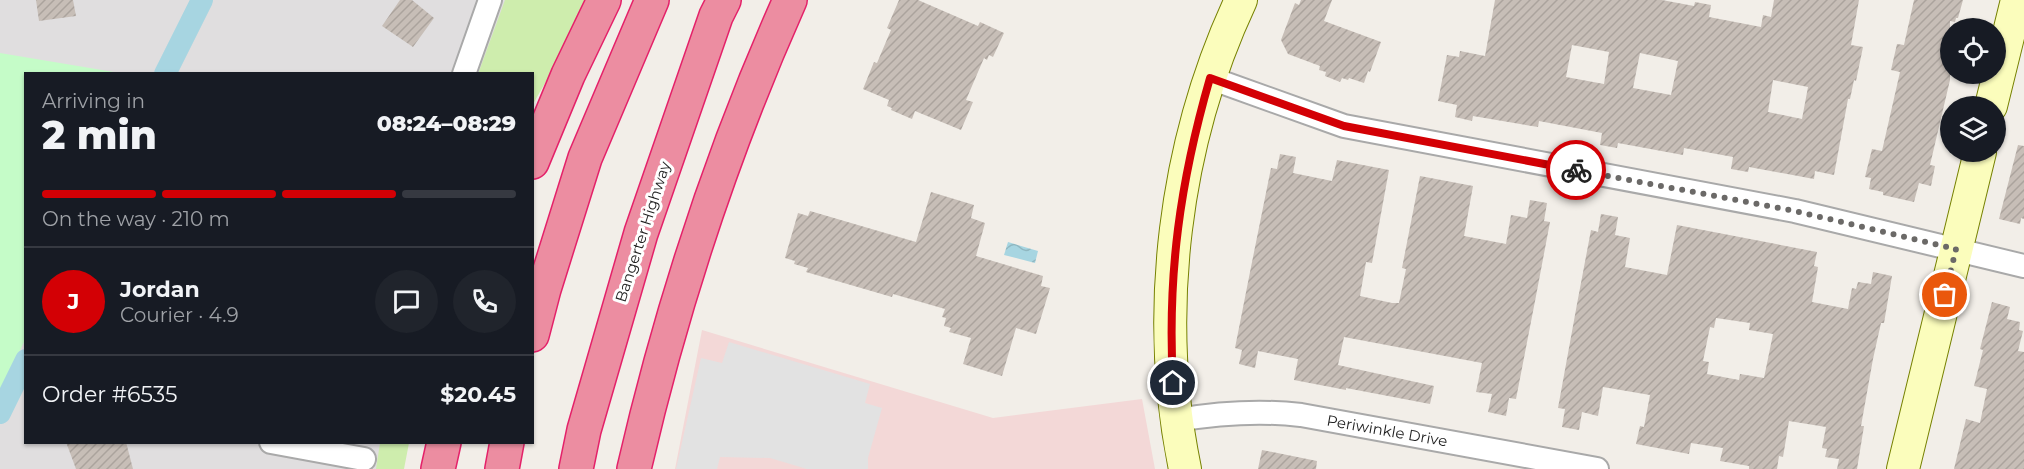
<!DOCTYPE html>
<meta charset="utf-8">
<style>
body{margin:0;font-family:Montserrat,sans-serif;background:#20242c;color:#f1f3f6;height:100vh;display:flex;flex-direction:column;font-size:22px;white-space:nowrap}
*{box-sizing:border-box;margin:0}
p{font-size:20px;color:#9ea1a6}
.icon{flex:none;width:33px;height:33px;fill:none;stroke:currentColor;stroke-width:2;stroke-linecap:round;stroke-linejoin:round}
.map{position:relative;flex:1;overflow:hidden}
.panel{position:absolute;left:24px;top:72px;width:510px;height:372px;display:flex;flex-direction:column;background:#171b24;border-radius:0px;box-shadow:0 2px 4px #0004}
.panel>*{flex:none}
.fabs{position:absolute;left:1940px;top:18px;display:grid;gap:12px}
.fabs a{display:grid;place-items:center;width:66px;height:66px;border-radius:50%;background:#171b24;box-shadow:0 2px 4px #0004;font-size:30px}
.pin{position:absolute;display:grid;place-items:center;width:51px;height:51px;color:#fff;margin:-26px;border:3px solid #fff;border-radius:50%;box-shadow:0 2px 6px #0007}
.courier{position:absolute;display:grid;place-items:center;width:60px;height:60px;margin:-30px;border:4px solid #d30005;border-radius:50%;background:#fff;color:#222;box-shadow:0 2px 8px #0007}
.overview em{font-style:normal;font-weight:800}
.overview div{display:flex;flex-direction:column-reverse}
.overview{display:flex;align-items:center;justify-content:space-between;height:102px;padding:0 18px}
h1{font-size:39px;font-weight:800;line-height:45px}
.bar{display:grid;grid-template-columns:repeat(4,1fr);gap:9px 6px;align-content:center;height:72px;padding:0 18px}
.bar i{height:8px;border-radius:4px;background:#363941}
.bar .current{background:#d30005}
.bar p{grid-column:span 4}
.line{display:flex;align-items:center;gap:15px;padding:0 18px;border-top:2px solid #363941}
.line div{flex:1}
.round{display:grid;place-items:center;flex:none;width:63px;height:63px;border-radius:32px;background:#20242c}
.map>svg:first-child{display:block}
.residential{fill:#e0dedf}
.commercial{fill:#f3d8d7}
.grass{fill:#ceedad}
.park{fill:#c5fcc8}
.parking{fill:#e2e2e2}
.water{fill:url(#water-waves)}
.lines{fill:none;stroke-linecap:round;stroke-linejoin:round}
.canal{stroke:#a7d5e1;stroke-width:22}
.building{fill:url(#building-hatch);fill-rule:evenodd}
.street-casing{stroke:#a9a9a9;stroke-width:26}
.secondary-casing{stroke:#768100;stroke-width:34}
.highway-casing{stroke:#e42169;stroke-width:36}
.street{stroke:#fff;stroke-width:22}
.secondary{stroke:#fbfdbc;stroke-width:32}
.highway{stroke:#ec8da1;stroke-width:33}
.done{stroke:#6b6967;stroke-width:6;stroke-dasharray:0 10.8}
.route{stroke:#d30005;stroke-width:8}
.labels{text-anchor:middle;stroke-width:6;stroke-linejoin:round;paint-order:stroke}
.street-label{font-size:15px;fill:#222;stroke:#fff}
</style>
<div class="map">
<svg width="2024" height="469" viewBox="0 0 2024 469">
<defs>
<pattern id="water-waves" width="16" height="10" patternUnits="userSpaceOnUse" patternTransform="scale(1.5)"><rect width="16" height="10" fill="#a7d5e1"/><path d="M0 5q4-4 8 0t8 0" fill="none" stroke="#8fb7c1"/></pattern>
<pattern id="building-hatch" width="6" height="6" patternUnits="userSpaceOnUse" patternTransform="scale(1.5)"><rect width="6" height="6" fill="#c7beb7"/><path d="M-1 1l2-2M0 6l6-6M5 7l2-2" fill="none" stroke="#aba39d"/></pattern>
</defs>
<rect width="100%" height="100%" fill="#f2eee8"/>
<path class="residential" d="M0,0H567L532,74H26V442L396,443L390,469H0Z"/>
<path class="commercial" d="M702,330L993,418L1142,399L1155,469H675Z"/>
<path class="grass" d="M505,0H593L533,104L532,74H478Z
M380,443H409L404,469H376Z"/>
<path class="park" d="M0,53L120,73L26,74L25,340L0,392Z"/>
<path class="parking" d="M729,342L870,384L865,403L882,408L868,458V469H807L770,458L720,457L717,469H676L701,358L722,363Z"/>
<path class="water" d="M1008,242L1038,251L1035,263L1004,255Z"/>
<g class="lines">
<path class="canal" d="M165,74L202,0
M0,413L26,360"/>
</g>
<path class="building" d="M36,0H73L76,16L39,21Z
M400,0H412L434,18L413,47L382,26Z
M899,0H918L978,26L980,22L1004,33L993,57L989,55L987,60L984,58L966,100L973,102L961,130L915,111L912,119L891,110L892,108L887,106L889,100L863,89L874,62L877,63L891,30L887,28Z
M1301,0H1332L1324,21L1381,42L1370,72L1368,71L1364,83L1349,78L1348,80L1342,78L1340,82L1325,76L1326,72L1319,70L1320,66L1288,54L1281,40L1295,3L1299,5Z
M1495,0H1662L1694,6L1695,2L1711,5L1709,17L1761,27L1763,15L1771,17L1774,0H1859L1851,45L1863,47L1856,81L1854,80L1850,99H1848L1834,175L1815,171L1814,179L1749,167L1748,172L1731,169L1733,157L1684,148L1683,155L1618,143L1617,148L1600,145L1602,133L1539,121L1538,127L1473,116L1472,121L1455,117L1457,105L1438,101L1447,55L1459,57L1460,51L1485,56ZM1572,45L1609,52L1604,84L1566,77ZM1640,53L1678,61L1671,95L1633,88ZM1773,80L1808,87L1802,119L1768,112Z
M1914,0H1963L1958,18H1956L1955,22L1950,21V80L1930,165L1935,166L1931,186L1919,183L1914,202L1883,195V192L1869,189L1871,178L1865,177L1872,149L1882,151L1900,72L1891,70L1897,44L1904,45Z
M2018,145L2024,146V219L2021,218L2020,224L1999,219Z
M1280,154L1296,157L1293,173L1332,181L1337,160L1389,170L1372,263L1366,262L1360,296L1392,303H1399L1406,269L1402,268L1420,176L1473,186L1464,236L1506,244L1511,215L1527,218L1530,200L1547,203L1544,221L1550,222L1536,296L1516,399L1509,398L1506,416L1488,412L1492,394L1476,392L1482,363L1344,337L1338,365L1434,386L1430,404L1346,388V390L1294,380L1298,359L1258,351L1255,368L1239,364L1242,350L1235,348L1250,272L1271,168L1277,169Z
M931,192L974,205L971,218L985,223L976,256L1043,276L1041,286L1050,288L1036,334L1016,328L1002,376L963,364L971,338L949,332L951,328L944,326L946,318L942,317L945,309L893,294L892,297L806,272L808,268L794,264L795,261L785,258L798,213L808,216L810,211L916,242Z
M1601,214L1618,217L1615,235L1630,238L1625,267L1667,275L1677,225L1817,252L1814,266L1818,267L1812,302L1848,309L1852,288L1856,289L1858,282L1871,284L1873,272L1892,276L1884,323H1881L1873,359L1861,426H1864L1857,469H1837L1839,459L1825,457L1827,449L1822,448L1826,427L1789,421L1783,457L1779,456L1777,469H1749V466L1720,461L1723,448L1691,443L1689,454L1636,444L1640,426L1644,427L1650,395L1603,387L1598,416L1582,412L1579,430L1562,427L1565,409L1558,408L1577,304L1591,230L1598,232ZM1716,318L1750,323L1749,330L1773,334L1764,378L1740,374L1739,380L1707,374L1709,362L1703,361L1710,327L1714,328Z
M1992,302L2010,307L2007,319L2020,322L2019,330L2023,331L2018,351L2024,352V469H1954L1966,419L1980,423L1987,389L1974,386L1983,350L1980,349Z
M66,442H126L133,469H76Z
M1262,450L1317,461L1316,469H1258Z"/>
<g class="lines">
<defs>
<path id="street" d="M464,74L490,0
M1210,78L1344,126L1795,211L2024,266
M1177,420C1219,413 1258,410 1301,415L1597,469
M271,442L364,459"/>
<path id="secondary" d="M1991,106L2017,0
M1185,469C1153,314 1174,143 1241,0
M1903,469L1980,152"/>
<path id="highway" d="M532,162L568,75L604,0
M532,335L544,289L585,158L652,0
M438,469L444,442
M502,469L507,442
M576,469L584,430L641,233L716,16L724,0
M634,469C671,308 723,150 790,0"/>
</defs>
<use href="#street" class="street-casing"/>
<use href="#secondary" class="secondary-casing"/>
<use href="#highway" class="highway-casing"/>
<use href="#street" class="street"/>
<use href="#secondary" class="secondary"/>
<use href="#highway" class="highway"/>
</g>
<g class="lines">
<path class="done" d="M1576,170L1795,211L1956,249L1945,295"/>
<path class="route" d="M1173,383C1167,275 1180,182 1210,78L1344,126L1576,170"/>
</g>
<g class="labels">
<g class="street-label">
<text transform="translate(643 232) rotate(-72)" y="5">Bangerter Highway</text>
<text transform="translate(1387 431) rotate(10)" y="5">Periwinkle Drive</text>
</g>
</g>
</svg>
<div class="fabs">
<a><svg class="icon" aria-label="locate" viewBox="0 0 24 24"><circle cx="12" cy="12" r="6"/><path d="M12 2v4M12 18v4M2 12h4M18 12h4"/></svg></a>
<a><svg class="icon" aria-label="layers" viewBox="0 0 24 24"><path d="M12 4l9 5-9 5-9-5zM3 14l9 5 9-5"/></svg></a>
</div>
<div class="pin" style="left:1945px;top:295px;background:#ea580c"><svg class="icon" aria-label="bag" viewBox="0 0 24 24"><path d="M5 8h14l-1 12H6zM9 8a3 3 0 0 1 6 0"/></svg></div>
<div class="pin" style="left:1173px;top:383px;background:#1f2937"><svg class="icon" aria-label="home" viewBox="0 0 24 24"><path d="M3 11l9-7 9 7M6 9v11h12V9"/></svg></div>
<div class="courier" style="left:1576px;top:170px"><svg class="icon" aria-label="bike" viewBox="0 0 24 24"><circle cx="6" cy="16" r="4"/><circle cx="18" cy="16" r="4"/><path d="M6 16l4-8h5l3 8M10 8l3 8H6M13 5h3"/></svg></div>
<section class="panel">
<div class="overview"><div><h1>2 min</h1><p>Arriving in</p></div><em>08:24–08:29</em></div>
<div class="bar"><i class="current"></i><i class="current"></i><i class="current"></i><i></i><p>On the way · 210 m</p></div>
<div class="line" style="height:108px"><b class="round" style="background:#d30005;color:#fff">J</b><div><b>Jordan</b><p>Courier · 4.9</p></div><a class="round"><svg class="icon" aria-label="chat" viewBox="0 0 24 24"><path d="M4 5h16v11H9l-5 4z"/></svg></a><a class="round"><svg class="icon" aria-label="phone" viewBox="0 0 24 24"><path d="M5 4h4l2 5-3 2q2 4 5 5l2-3 5 2v4C11 20 4 13 5 4z"/></svg></a></div>
<div class="line" style="height:78px"><div>Order #6535</div><b>$20.45</b></div>
</section>
</div>
